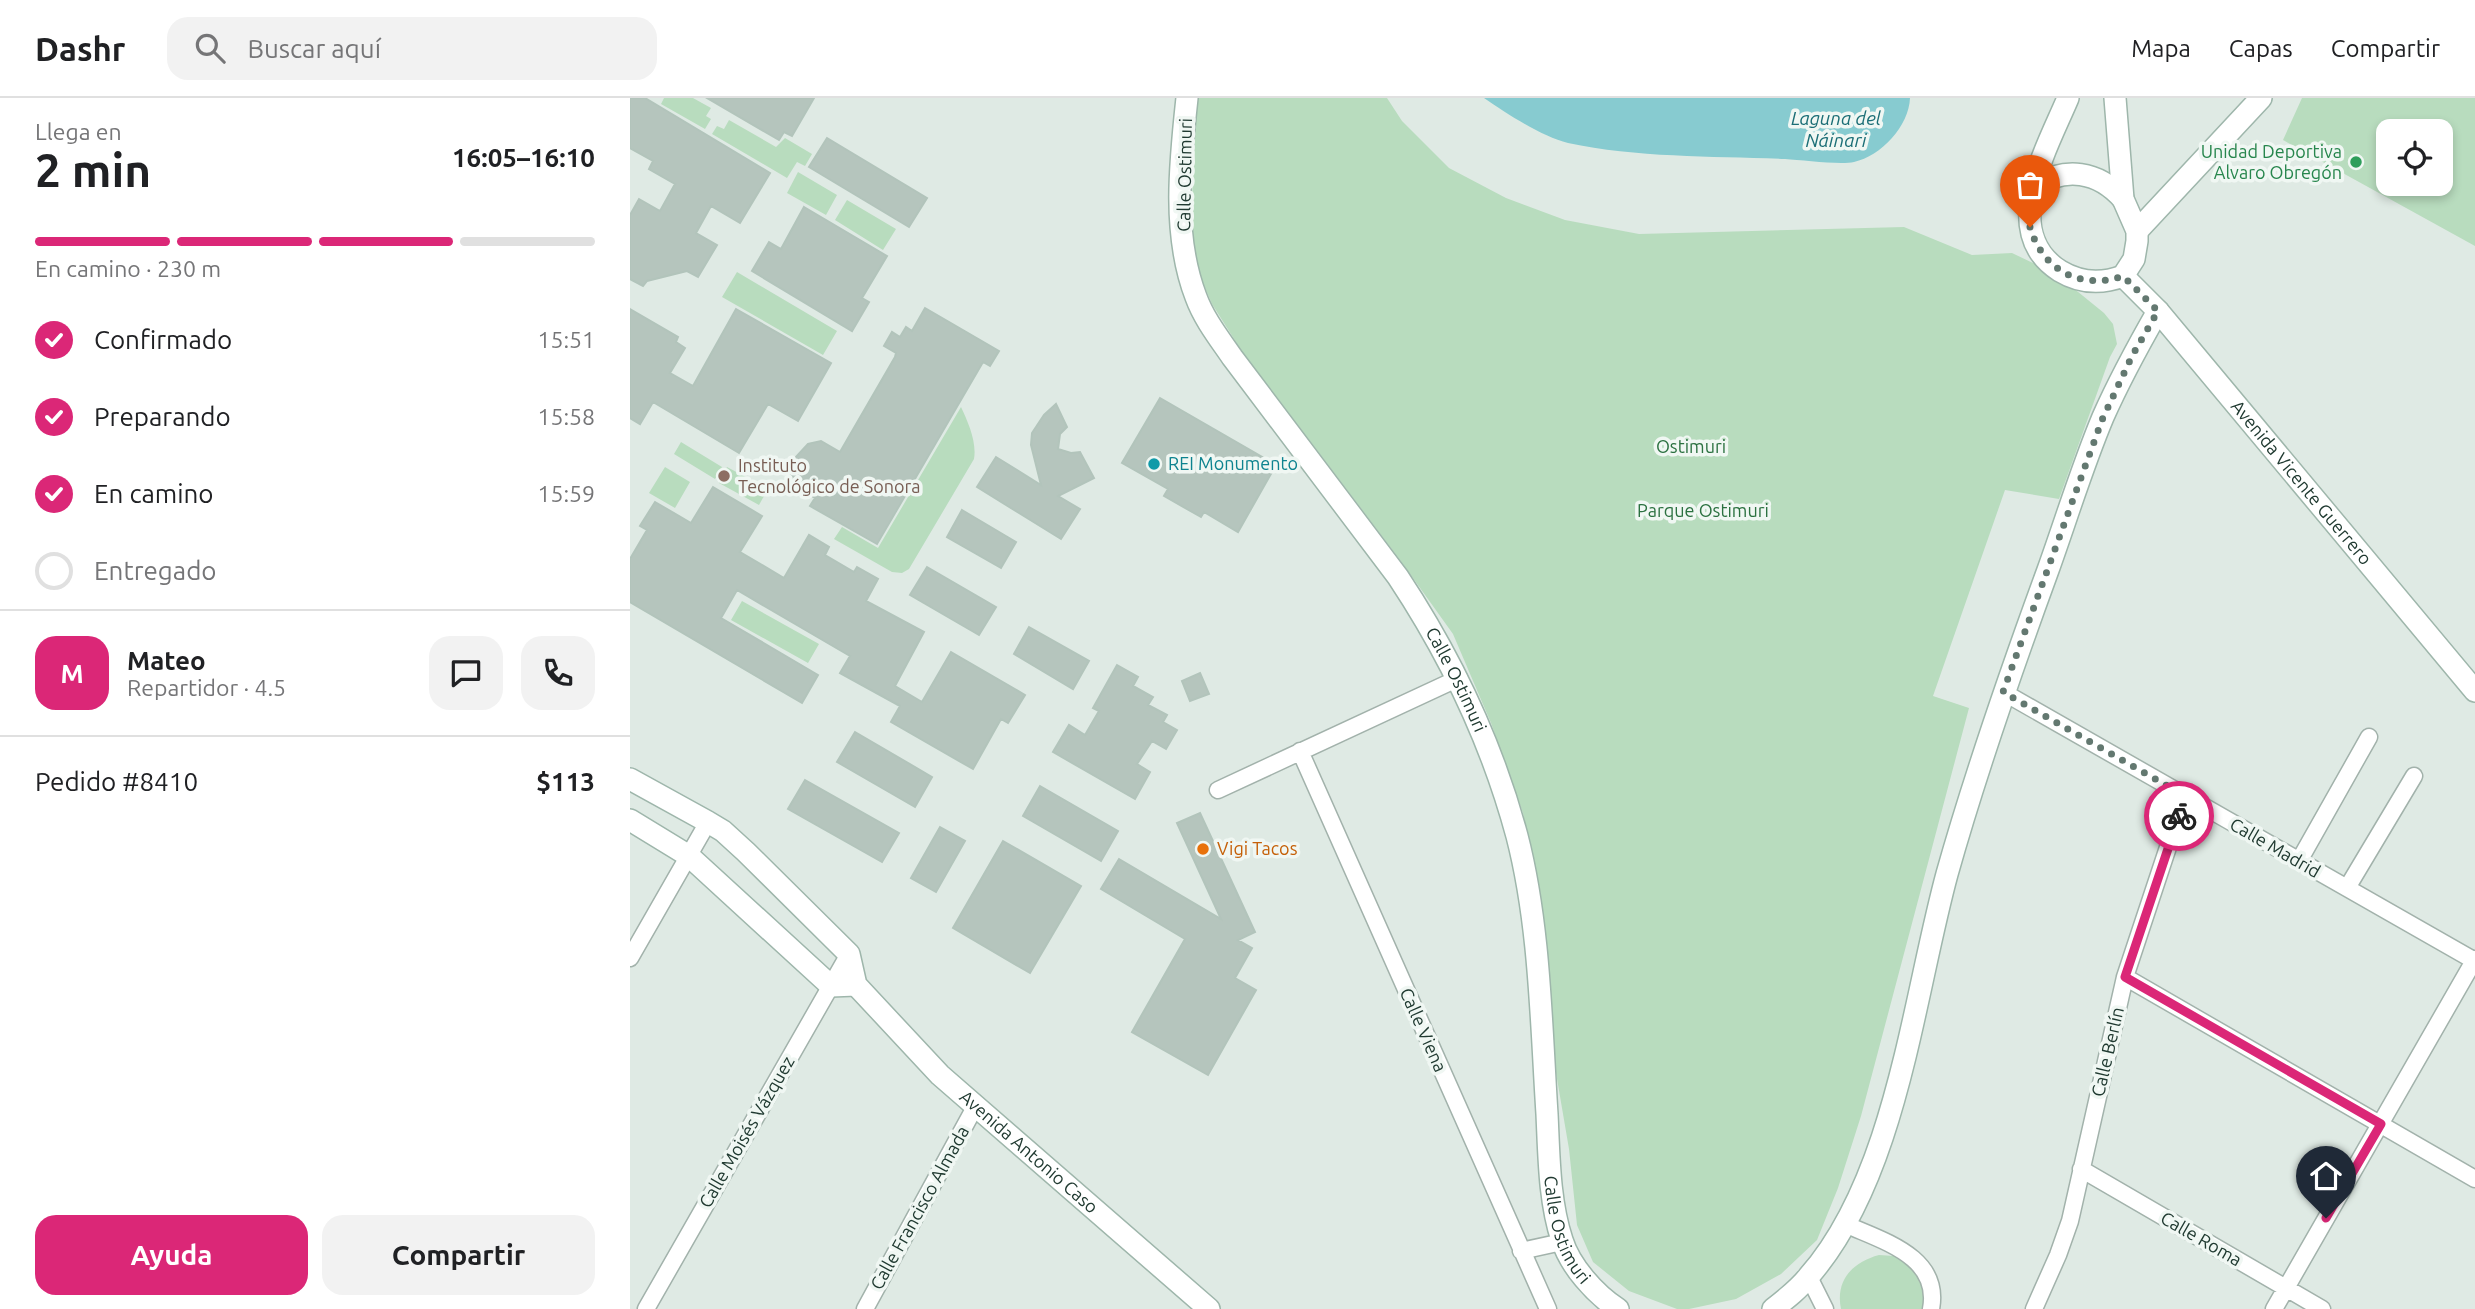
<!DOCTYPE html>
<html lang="es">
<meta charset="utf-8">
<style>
body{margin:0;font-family:Ubuntu,sans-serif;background:#f2f2f2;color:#202124;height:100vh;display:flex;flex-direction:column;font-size:26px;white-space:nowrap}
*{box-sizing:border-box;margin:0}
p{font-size:23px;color:#757577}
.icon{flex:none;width:38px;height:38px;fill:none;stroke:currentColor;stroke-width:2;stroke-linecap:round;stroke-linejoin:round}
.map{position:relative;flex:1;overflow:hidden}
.drawer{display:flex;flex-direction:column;background:#fff;width:630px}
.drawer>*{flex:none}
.tools{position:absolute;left:1746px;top:21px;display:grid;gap:14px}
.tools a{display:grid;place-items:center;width:77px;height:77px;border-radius:14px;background:#fff;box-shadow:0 4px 10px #0003;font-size:35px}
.pin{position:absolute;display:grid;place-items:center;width:60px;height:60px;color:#fff;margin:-72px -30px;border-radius:50% 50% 50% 0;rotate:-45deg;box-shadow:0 0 7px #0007}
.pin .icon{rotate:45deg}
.courier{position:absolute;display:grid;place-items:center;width:70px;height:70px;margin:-35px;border:5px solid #db2777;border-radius:50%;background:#fff;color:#222;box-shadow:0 2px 9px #0007}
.head em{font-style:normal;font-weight:700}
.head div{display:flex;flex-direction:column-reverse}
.head{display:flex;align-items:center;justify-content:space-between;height:119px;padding:0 35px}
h1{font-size:46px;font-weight:700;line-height:52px}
.bar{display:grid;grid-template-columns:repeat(4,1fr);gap:10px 7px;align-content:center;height:84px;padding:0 35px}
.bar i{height:9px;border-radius:5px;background:#e0e0e0}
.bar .current{background:#db2777}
.bar p{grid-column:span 4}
.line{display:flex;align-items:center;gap:18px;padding:0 35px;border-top:2px solid #e0e0e0}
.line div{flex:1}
.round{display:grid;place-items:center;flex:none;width:74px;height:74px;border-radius:21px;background:#f2f2f2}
ol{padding:0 35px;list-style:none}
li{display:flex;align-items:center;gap:21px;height:77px}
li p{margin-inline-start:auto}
li .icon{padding:7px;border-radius:50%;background:#db2777;color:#fff;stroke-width:4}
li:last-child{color:#757577}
li i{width:38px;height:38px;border:4px solid #e0e0e0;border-radius:50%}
.button{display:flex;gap:14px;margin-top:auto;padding:14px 35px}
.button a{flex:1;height:80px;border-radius:21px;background:#db2777;color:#fff;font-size:28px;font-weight:700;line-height:80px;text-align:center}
.button a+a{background:#f2f2f2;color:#202124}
header{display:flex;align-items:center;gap:42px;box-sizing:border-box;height:98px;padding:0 35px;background:#fff;border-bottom:2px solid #e0e0e0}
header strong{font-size:33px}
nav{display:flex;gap:38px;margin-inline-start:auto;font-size:24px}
.search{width:490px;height:63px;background:#f2f2f2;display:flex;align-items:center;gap:18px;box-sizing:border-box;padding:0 24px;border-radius:21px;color:#757577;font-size:26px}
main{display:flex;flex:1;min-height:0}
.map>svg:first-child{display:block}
.green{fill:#b8dcbe;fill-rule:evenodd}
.water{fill:#87cbd0}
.building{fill:#b5c5bd;stroke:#b2c4bb;stroke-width:2}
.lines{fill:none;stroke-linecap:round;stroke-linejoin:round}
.street-casing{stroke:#a2b2ab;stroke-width:19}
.secondary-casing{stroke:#9eb6ab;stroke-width:24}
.street{stroke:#fff;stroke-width:16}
.secondary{stroke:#fff;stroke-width:21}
.done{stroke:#637870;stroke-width:7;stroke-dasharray:0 12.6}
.route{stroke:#db2777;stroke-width:9}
.leisure-dot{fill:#2e9e5b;stroke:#f0f7f3;stroke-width:2.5}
.culture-dot{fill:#0f9aa8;stroke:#f0f7f3;stroke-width:2.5}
.education-dot{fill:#8d6e63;stroke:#f0f7f3;stroke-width:2.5}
.food-dot{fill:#e8710a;stroke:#f0f7f3;stroke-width:2.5}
.labels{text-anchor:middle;stroke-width:7;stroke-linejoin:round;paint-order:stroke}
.leisure-label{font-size:18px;fill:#27864d;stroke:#f0f7f3;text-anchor:end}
.street-label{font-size:18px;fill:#203a31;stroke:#f0f7f3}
.park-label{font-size:18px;fill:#2b7140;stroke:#f0f7f3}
.culture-label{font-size:18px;fill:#0d838f;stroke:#f0f7f3;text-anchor:start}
.education-label{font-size:18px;fill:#785e54;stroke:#f0f7f3;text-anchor:start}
.food-label{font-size:18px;fill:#c56008;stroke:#f0f7f3;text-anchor:start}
.water-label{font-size:19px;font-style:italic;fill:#1b6e76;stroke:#f0f7f3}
</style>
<header>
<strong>Dashr</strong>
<div class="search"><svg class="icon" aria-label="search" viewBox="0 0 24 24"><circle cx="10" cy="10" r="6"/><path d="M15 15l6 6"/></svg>Buscar aquí</div>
<nav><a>Mapa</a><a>Capas</a><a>Compartir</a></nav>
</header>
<main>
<section class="drawer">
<div class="head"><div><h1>2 min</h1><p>Llega en</p></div><em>16:05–16:10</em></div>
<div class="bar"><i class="current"></i><i class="current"></i><i class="current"></i><i></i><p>En camino · 230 m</p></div>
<ol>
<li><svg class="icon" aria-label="check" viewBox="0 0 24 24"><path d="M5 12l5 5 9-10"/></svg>Confirmado<p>15:51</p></li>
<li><svg class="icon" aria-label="check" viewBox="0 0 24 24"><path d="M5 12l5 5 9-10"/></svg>Preparando<p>15:58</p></li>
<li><svg class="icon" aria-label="check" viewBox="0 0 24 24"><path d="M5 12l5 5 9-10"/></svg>En camino<p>15:59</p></li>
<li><i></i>Entregado</li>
</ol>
<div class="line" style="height:126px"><b class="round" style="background:#db2777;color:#fff">M</b><div><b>Mateo</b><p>Repartidor · 4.5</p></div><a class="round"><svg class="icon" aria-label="chat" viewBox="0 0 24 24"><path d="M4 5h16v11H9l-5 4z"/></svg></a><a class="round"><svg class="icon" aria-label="phone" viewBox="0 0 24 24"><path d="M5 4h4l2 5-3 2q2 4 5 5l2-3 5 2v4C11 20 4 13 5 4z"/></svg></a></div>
<div class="line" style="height:91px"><div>Pedido #8410</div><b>$113</b></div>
<div class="button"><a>Ayuda</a><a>Compartir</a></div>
</section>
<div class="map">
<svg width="1845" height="1211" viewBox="0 0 1845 1211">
<rect width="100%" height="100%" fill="#dfeae4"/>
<path class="green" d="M34,0H63L81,10L76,18L81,21L75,31L31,6Z
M568,0H757L772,23L819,70L876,100L935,122L1009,136L1274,129L1342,157L1382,155L1426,176L1474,215L1483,226L1487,246L1480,259L1429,401L1375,392L1303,598L1339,610L1231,1018L1208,1090L1187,1142L1151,1176L1106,1201L1059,1211H1047L999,1193L963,1164L947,1127L939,1051L919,934L910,806L893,715L861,625L823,536L770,462L611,252L582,206L566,169L562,128L563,47Z
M1672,0H1845V148L1653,42ZM1759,33H1811V86H1759Z
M99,22L146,49L155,40L182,56L175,68L167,64L157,80L82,36L87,28L94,31Z
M168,74L207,97L196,117L157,95Z
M217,102L266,131L253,152L205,122Z
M107,174L207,233L193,257L92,199Z
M331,309C338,324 347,344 344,361L279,471L272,475L262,474L204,441L212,429L248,450Z
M51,344L92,369L85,381L44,356Z
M35,369L60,384L45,410L19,395Z
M97,369L138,391L129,407L89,385Z
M112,503L189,546L178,565L101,522Z
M1249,1157L1264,1158L1278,1164L1296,1188V1211H1211C1205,1182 1223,1164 1249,1157Z"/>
<path class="water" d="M854,0H1280C1279,28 1251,58 1224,64C1210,67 1172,62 1155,61C1084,58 1008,60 938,45C912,39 876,15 854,0Z"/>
<path class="building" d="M0,0H15L140,75L110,125L81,108L66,135L87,147L68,179L57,173L17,183L13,188L0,181V117L9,101L30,113L45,86L19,71L23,63L0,50Z
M77,0H184L162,38L154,34L149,42Z
M197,40L297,100L279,129L179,69Z
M174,109L257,158L232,200L239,204L222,233L122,173L139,144L151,151Z
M295,210L369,253L360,268L353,264L247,446L180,408L185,400L166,389L161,377L165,360L178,346L191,343L210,354L265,259L266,255L254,248L262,234L270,239L276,229L282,233Z
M0,211L48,239L46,244L55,250L40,275L63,288L106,211L201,265L168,323L138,306L109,355L23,304L10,326L0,320Z
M530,300L646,367L608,434L574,414L571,419L534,398L538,391L492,365Z
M426,306L437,329L430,336L428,351L441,355L450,354L464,380L428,398L450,411L431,441L347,389L366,359L411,387L401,347L402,335L414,317Z
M83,389L132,418L110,454L154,480L179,437L199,449L195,457L224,474L227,469L248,481L236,503L294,534L265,588L292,604L321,554L395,597L378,625L371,621L343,671L261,624L270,608L210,575L220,558L107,492L91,520L188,577L172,605L0,504V461L17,432L10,428L25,404L61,425Z
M332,412L386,444L371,470L317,439Z
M297,469L366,509L349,537L280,497Z
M399,529L459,563L443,591L384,556Z
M487,567L508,579L503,588L523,599L518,607L537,617L533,624L547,632L536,651L522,643L507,666L520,674L505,701L423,654L439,627L455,637L469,613L463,610Z
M570,575L579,596L560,603L552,583Z
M225,634L302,679L285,709L207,664Z
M175,682L269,735L252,764L158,711Z
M410,688L488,733L471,763L393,718Z
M570,715L625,834L608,842L622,850L605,880L626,892L578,977L502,934L555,841L471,791L489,761L591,821L547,725Z
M310,729L335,743L306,794L281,780Z
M373,743L451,788L400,875L323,830Z"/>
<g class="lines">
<defs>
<path id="street" d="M1373,594L1845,863
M670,653L918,1211
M588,692L829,580
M1669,763L1739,639
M1717,790L1784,678
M0,860L78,724
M1495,879L1845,1081
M1451,1071L1692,1211
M1215,1126C1252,1143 1311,1158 1301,1211
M891,1153L932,1144
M1179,1179L1195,1211
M16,1211L219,856
M235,1211L345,1009
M1404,1211L1428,1157L1440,1123L1495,879L1555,698
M1644,1211L1845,861"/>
<g id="secondary">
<path id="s1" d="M557,0C550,64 542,137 566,199C574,221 589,240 602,259L768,479C821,559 862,645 887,738C910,827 911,924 917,1016C919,1057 919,1103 932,1142C940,1168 965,1196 988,1211"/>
<path d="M1438,0C1417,50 1368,134 1430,173C1450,185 1472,186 1493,178L1504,161L1507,143V133L1493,101L1485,0"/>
<path d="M1404,89C1435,68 1468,73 1493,101"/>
<path d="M1507,133L1631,0"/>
<path id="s2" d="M1493,178L1528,213L1845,593"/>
<path id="s3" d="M0,681L78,724L93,733L116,754L219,856L226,887L310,977L579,1211"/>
<path d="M0,722L59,758L201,888L226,887"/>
<path d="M1143,1211C1156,1201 1169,1191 1179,1178C1266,1079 1283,901 1317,776C1346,673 1381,573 1418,472C1436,422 1452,369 1473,319C1489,283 1508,248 1528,213"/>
</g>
</defs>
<use href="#street" class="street-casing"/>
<use href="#secondary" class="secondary-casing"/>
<use href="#street" class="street"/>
<use href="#secondary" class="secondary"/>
</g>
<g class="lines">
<path class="done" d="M1400,129C1412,171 1450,193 1493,178L1528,213L1502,258L1472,322L1373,594L1555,698L1549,718"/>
<path class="route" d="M1549,718L1495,879L1751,1026L1696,1120"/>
</g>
<circle class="leisure-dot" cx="1726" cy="64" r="7"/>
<circle class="culture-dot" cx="524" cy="366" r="7"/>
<circle class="education-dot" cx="94" cy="378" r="7"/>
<circle class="food-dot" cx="573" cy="751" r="7"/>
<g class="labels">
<g class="leisure-label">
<text x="1712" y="60">Unidad Deportiva<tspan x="1712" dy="21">Alvaro Obregón</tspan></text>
</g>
<g class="street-label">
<text transform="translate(555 77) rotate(-89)" y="6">Calle Ostimuri</text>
<text dy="6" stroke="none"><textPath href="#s2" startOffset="273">Avenida Vicente Guerrero</textPath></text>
<text dy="6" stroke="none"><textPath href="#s1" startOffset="665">Calle Ostimuri</textPath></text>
<text transform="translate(1645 750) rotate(30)" y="6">Calle Madrid</text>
<text transform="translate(793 932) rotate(66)" y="6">Calle Viena</text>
<text transform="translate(1478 954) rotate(-77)" y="6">Calle Berlín</text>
<text transform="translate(117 1034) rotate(-60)" y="6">Calle Moisés Vázquez</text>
<text dy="6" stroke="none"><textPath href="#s3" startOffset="555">Avenida Antonio Caso</textPath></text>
<text transform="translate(290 1110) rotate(-61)" y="6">Calle Francisco Almada</text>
<text dy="6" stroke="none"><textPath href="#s1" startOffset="1232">Calle Ostimuri</textPath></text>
<text transform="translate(1571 1141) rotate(30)" y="6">Calle Roma</text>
</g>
<g class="park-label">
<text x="1061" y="355">Ostimuri</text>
<text x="1073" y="419">Parque Ostimuri</text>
</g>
<g class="culture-label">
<text x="538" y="372">REI Monumento</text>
</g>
<g class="education-label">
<text x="108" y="374">Instituto<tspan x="108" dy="21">Tecnológico de Sonora</tspan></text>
</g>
<g class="food-label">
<text x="587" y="757">Vigi Tacos</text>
</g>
<g class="water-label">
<text x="1206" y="27">Laguna del<tspan x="1206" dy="22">Náinari</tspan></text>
</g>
</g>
</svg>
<div class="tools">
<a><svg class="icon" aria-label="locate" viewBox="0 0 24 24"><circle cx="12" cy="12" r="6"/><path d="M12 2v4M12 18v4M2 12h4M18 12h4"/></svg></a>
</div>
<div class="pin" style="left:1400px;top:129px;background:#ea580c"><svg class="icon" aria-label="bag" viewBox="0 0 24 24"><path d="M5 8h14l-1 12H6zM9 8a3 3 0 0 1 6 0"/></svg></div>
<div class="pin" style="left:1696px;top:1120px;background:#1f2937"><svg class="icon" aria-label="home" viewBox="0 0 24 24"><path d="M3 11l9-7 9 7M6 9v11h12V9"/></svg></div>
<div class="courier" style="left:1549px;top:718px"><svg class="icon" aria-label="bike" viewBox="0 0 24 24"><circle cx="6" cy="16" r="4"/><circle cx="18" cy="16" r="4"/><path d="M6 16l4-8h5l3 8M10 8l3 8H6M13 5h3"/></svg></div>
</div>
</main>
